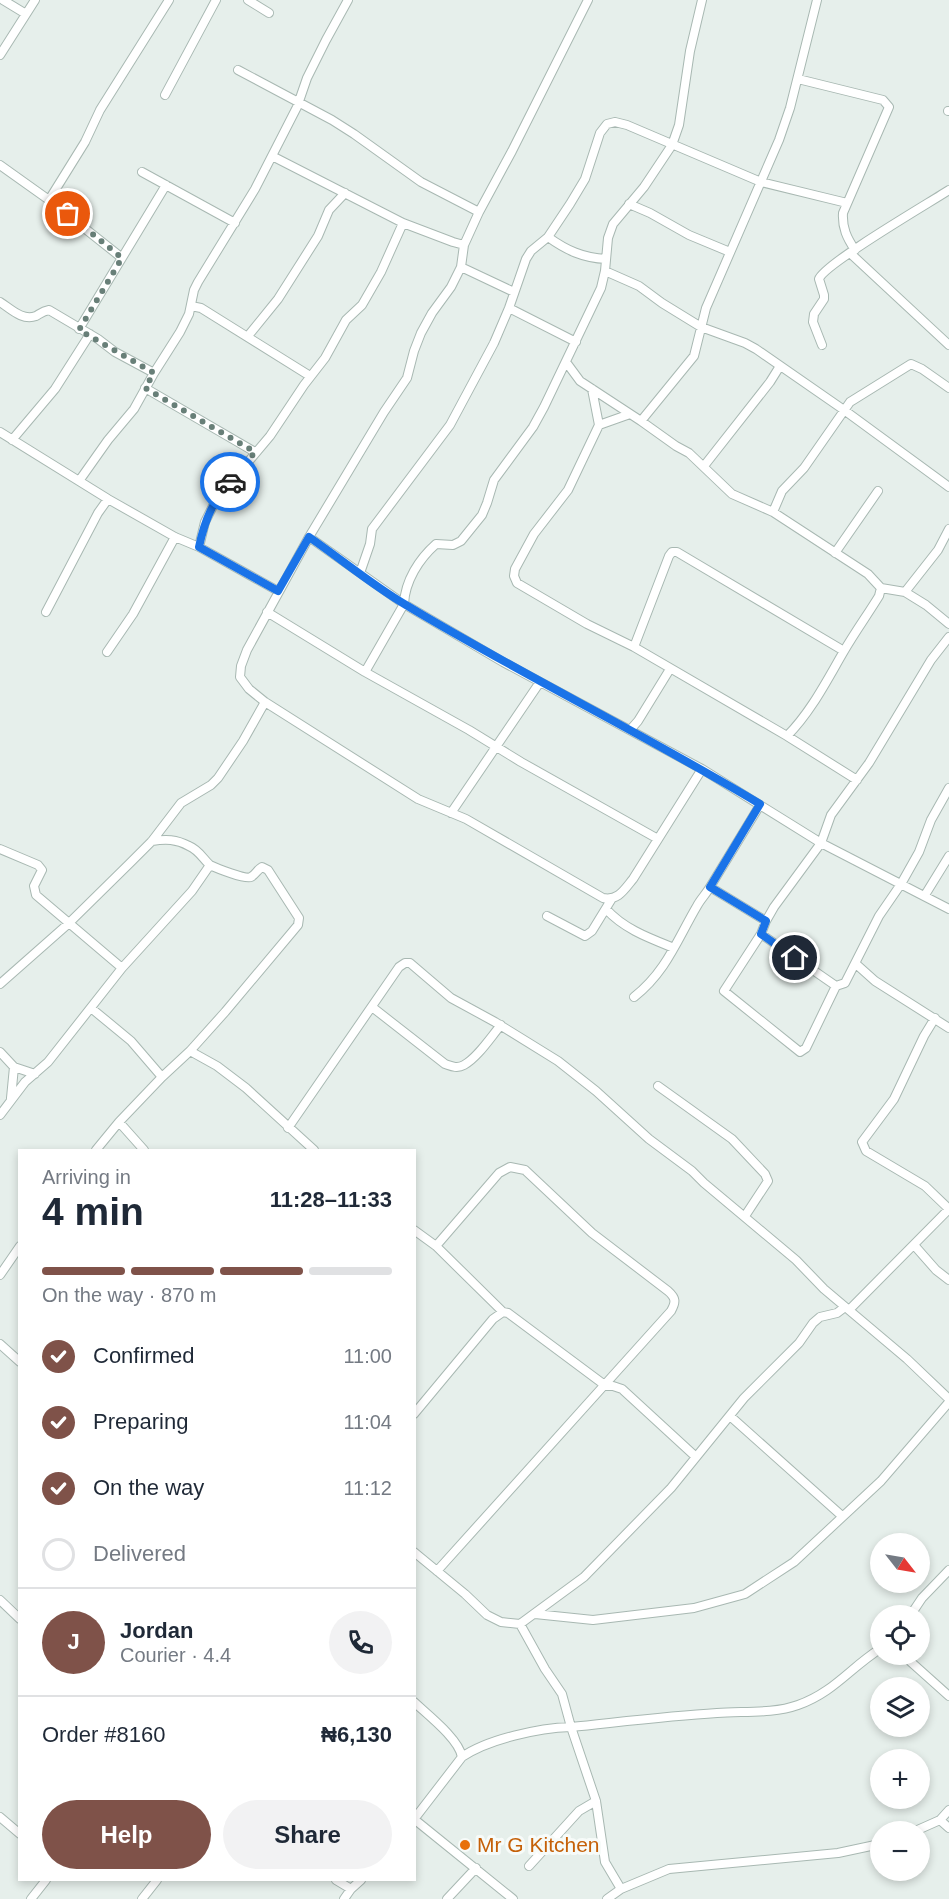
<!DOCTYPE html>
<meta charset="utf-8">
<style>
body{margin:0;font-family:Helvetica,sans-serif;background:#f2f2f3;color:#1f2937;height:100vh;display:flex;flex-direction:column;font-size:22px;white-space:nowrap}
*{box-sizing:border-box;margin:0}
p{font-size:20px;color:#747a83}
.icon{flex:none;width:33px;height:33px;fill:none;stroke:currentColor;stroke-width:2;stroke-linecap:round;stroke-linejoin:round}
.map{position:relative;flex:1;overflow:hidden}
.drawer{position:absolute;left:18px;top:1149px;width:398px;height:732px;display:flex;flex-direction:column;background:#fff;border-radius:0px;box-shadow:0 3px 9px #0003}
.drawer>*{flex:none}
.needle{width:39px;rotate:121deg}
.tools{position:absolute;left:870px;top:1533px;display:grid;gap:12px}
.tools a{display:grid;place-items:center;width:60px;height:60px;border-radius:50%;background:#fff;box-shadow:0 3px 9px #0003;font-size:30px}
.pin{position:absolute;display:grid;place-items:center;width:51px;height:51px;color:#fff;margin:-26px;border:3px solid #fff;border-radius:50%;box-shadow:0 2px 6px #0007}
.courier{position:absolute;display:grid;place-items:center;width:60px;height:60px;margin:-30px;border:4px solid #1a73e8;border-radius:50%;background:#fff;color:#222;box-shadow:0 2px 8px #0007}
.summary em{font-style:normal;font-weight:800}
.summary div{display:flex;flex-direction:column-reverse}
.summary{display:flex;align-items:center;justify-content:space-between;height:102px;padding:0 24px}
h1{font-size:39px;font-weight:800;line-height:45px}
.bar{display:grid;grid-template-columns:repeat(4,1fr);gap:9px 6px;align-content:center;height:72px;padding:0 24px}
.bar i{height:8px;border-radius:4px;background:#e0e1e3}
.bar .on{background:#7f5249}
.bar p{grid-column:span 4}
.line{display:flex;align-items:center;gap:15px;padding:0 24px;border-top:2px solid #e0e1e3}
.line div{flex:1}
.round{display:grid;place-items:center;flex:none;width:63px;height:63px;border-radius:32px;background:#f2f2f3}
ol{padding:0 24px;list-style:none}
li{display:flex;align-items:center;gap:18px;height:66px}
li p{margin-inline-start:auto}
li .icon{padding:6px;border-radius:50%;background:#7f5249;color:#fff;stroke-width:4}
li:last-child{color:#747a83}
li i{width:33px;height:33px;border:3px solid #e0e1e3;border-radius:50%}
.cta{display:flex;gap:12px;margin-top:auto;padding:12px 24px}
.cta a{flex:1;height:69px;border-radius:36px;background:#7f5249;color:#fff;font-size:24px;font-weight:800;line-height:69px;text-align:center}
.cta a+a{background:#f2f2f3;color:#1f2937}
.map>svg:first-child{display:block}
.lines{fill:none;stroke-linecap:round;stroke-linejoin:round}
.street-casing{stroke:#a8b8b2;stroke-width:10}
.street{stroke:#fff;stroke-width:8}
.done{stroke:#687f78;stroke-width:6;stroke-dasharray:0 10.8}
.route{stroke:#1a73e8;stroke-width:8}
.food-dot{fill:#e8710a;stroke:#f7fbf9;stroke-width:2}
.labels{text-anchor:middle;stroke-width:6;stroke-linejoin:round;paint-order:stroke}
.food-label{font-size:21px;fill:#c56008;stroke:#f7fbf9;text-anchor:start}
</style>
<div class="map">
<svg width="949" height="1899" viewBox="0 0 949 1899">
<rect width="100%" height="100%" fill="#e6efeb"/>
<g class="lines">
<defs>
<path id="street" d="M3,0L26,14
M248,0L269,13
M588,0L512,151L479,212L464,245L461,267L451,287L432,313L421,333L414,351L407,378L384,412L309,537L247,650L241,666L240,677L249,689L265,702L418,799L466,819L603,898C618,901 624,890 633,879L702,769
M0,55L35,0
M238,70L332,120L354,134L421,182L479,212
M798,79L883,100L889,107L843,213C842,228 847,238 855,250
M165,95L216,0
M948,111H949
M272,156L403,223L453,242L464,245
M0,165L49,200L122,258
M142,172L235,223
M49,200L85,142L100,110L169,0
M629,204L650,213L689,235L730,252
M548,237C566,250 583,258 606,259
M850,253L949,345
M461,267L514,292
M605,271L639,286L662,303L701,327L745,343L756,349L844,410L949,487
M0,302C11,309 22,321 36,316C41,313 43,311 49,310L98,339L115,352L154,373
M191,306L201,308L310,376
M509,308L576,342
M79,329L166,185
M248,336L278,299L318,236L329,210L345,193
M822,345L813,322L814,314L824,299V295L819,279C824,264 929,203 949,190
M566,362L580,381L641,421L676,446L689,453L732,494L773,512L868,574L881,588L879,596C868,614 855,632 844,651C827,680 811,712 787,736L634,647L587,624L517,583L514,576L515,569L534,534L568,490L599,425L592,389
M145,388L255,452
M641,421L694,356L706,308L779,140L790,108L817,0
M599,425L630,414
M0,432L108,499L175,537L199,547L278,591
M12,440L55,389L90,334
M704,466L770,382L780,366
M79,481L108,440L134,409L154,373L180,332L189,314L194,290L198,282L255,189L297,107L307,78L326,40L348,0
M773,512L782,491L804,468L850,402L911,364L922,369L949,388
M309,537L404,604L503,662L702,769L821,843L949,909
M199,547L205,522L216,500L270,436L304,385L325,358L346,320L362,305L381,272L403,223
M835,553L878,491
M360,573L370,544L372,529L450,425L494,343L509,308L526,259L531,251L548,237L570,204L585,179L600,133L607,124L615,122L627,125L761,182L847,203
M881,588L905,592L926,605L949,624
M905,592L938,550L949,529
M46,612L98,513L108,499
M267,612L365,672L469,730L521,762L658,839
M634,647L669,556L672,552H677L844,651
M107,652L133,614L175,537
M365,672L404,604C405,581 419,559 436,544L453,545L461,541L482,515L487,503L494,480L533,427L544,407L601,288L605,271L608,238L613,224L644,187L672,145L679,125L690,51L702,0
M630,730L638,721L670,669
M787,736L857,780
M451,813L540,682
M0,849L38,865L42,870L34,886L36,895L122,968
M710,887L760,805
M925,895L949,856
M606,909C624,929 649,938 674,948
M547,916L585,936L592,931L611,900
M766,921L761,934L724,991L800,1052L806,1048L836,986
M761,934L836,986L845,983L879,916L901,884L919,852L931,820L949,788
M856,964L875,981L949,1028
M0,984L68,924L130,863L152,841L181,803L211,785L218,778L243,741L265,702
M634,997C666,972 677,940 697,906C700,900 706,894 710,887L766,921L774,907L821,843L831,815L869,763L931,660L949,637
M372,1007L445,1064C451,1066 457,1069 464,1065C478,1057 490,1038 501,1025
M91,1008L131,1041L162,1077
M935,1018L924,1036L894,1099L862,1142L866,1151L925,1186L949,1209
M190,1051L217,1066L246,1088L314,1150
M0,1052L14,1067L35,1074
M658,1086L732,1139L765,1174L768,1181L745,1216
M11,1098L14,1067
M0,1115L25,1082L48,1062L122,968L192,891L210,865
M119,1122L144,1150
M288,1128L399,967L405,963H410L451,998L495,1022L558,1061L596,1091L649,1139L692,1171L704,1183L796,1260L824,1289L907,1359L949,1399
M96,1150L119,1122L162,1077L190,1051L225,1012L298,925L299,918L268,870L262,867C257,870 256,874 251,877C246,880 216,868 210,865C203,859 199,850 189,846C176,839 166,839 152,841
M414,1230L436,1246L503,1312
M914,1245L936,1270L949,1280
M436,1246L499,1173L510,1167L525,1170L592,1233L668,1291C676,1298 676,1302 671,1311L437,1571
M0,1275L20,1246
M849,1310L949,1209
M0,1344L20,1362
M414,1414L493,1319L503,1312L508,1313L606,1386H613L622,1389L696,1457
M730,1416L842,1516
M414,1552L465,1594L487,1615L501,1622L520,1624L584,1577L671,1488L744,1398L799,1343L813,1323L820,1317L837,1313L845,1307
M0,1600L20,1619
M535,1614L593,1620L694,1608L745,1594L794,1562L881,1481L949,1402
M910,1616L922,1598L949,1570
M902,1654L949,1696
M414,1702C428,1715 459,1739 462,1757L415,1818
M462,1757C488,1739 539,1728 571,1727L562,1694L545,1669L520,1624
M0,1817L20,1834
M414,1819L513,1899
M940,1820L949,1810
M913,1832L940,1820L949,1828
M529,1866L579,1811L596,1801
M336,1880L351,1889L361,1880
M621,1889L605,1862L596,1801L571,1727C620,1722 668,1716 717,1713C743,1711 773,1714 798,1705C833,1693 851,1667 880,1649
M31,1899L46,1880
M142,1899L157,1880
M344,1899L351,1889
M447,1899L476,1868
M607,1899L621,1889L669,1869L838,1853L880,1844"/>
</defs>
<use href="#street" class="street-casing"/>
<use href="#street" class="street"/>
</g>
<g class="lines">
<path class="done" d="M68,214L122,258L79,330L154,373L145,388L255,452L230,482"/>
<path class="route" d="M230,482C212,500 204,523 199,547L278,591L309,537C341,559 372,585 406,605C522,675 644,734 760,804L710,887L766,921L761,934L795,958"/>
</g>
<circle class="food-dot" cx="465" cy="1845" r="6"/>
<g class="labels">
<g class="food-label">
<text x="477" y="1852">Mr G Kitchen</text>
</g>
</g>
</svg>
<div class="tools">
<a><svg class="needle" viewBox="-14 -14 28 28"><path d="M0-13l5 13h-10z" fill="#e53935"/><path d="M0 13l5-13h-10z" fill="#747a83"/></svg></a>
<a><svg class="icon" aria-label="locate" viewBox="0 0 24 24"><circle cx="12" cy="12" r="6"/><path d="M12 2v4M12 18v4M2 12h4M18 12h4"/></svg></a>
<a><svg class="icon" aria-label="layers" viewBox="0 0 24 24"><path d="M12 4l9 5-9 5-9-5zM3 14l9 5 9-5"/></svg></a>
<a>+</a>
<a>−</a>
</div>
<div class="pin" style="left:68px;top:214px;background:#ea580c"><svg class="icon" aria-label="bag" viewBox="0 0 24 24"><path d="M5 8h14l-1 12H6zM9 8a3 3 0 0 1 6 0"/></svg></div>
<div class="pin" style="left:795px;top:958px;background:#1f2937"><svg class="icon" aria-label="home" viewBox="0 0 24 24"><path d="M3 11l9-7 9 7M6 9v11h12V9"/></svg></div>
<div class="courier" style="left:230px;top:482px"><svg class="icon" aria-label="car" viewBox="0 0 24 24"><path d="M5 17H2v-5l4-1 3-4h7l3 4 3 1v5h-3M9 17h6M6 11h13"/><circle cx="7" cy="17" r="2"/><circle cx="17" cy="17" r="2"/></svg></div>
<section class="drawer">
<div class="summary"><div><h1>4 min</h1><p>Arriving in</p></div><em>11:28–11:33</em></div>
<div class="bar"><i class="on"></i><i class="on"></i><i class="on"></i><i></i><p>On the way · 870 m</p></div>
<ol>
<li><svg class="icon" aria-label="check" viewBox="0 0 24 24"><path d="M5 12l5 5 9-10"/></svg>Confirmed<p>11:00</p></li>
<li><svg class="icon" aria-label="check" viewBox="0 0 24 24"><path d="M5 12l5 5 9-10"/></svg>Preparing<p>11:04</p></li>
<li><svg class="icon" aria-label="check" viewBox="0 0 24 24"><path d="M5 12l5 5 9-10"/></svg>On the way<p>11:12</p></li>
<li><i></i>Delivered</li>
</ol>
<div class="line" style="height:108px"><b class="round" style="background:#7f5249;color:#fff">J</b><div><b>Jordan</b><p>Courier · 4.4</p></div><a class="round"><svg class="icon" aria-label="phone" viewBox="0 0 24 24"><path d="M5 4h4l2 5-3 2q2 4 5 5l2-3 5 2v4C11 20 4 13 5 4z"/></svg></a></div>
<div class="line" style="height:78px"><div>Order #8160</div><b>₦6,130</b></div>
<div class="cta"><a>Help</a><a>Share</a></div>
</section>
</div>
